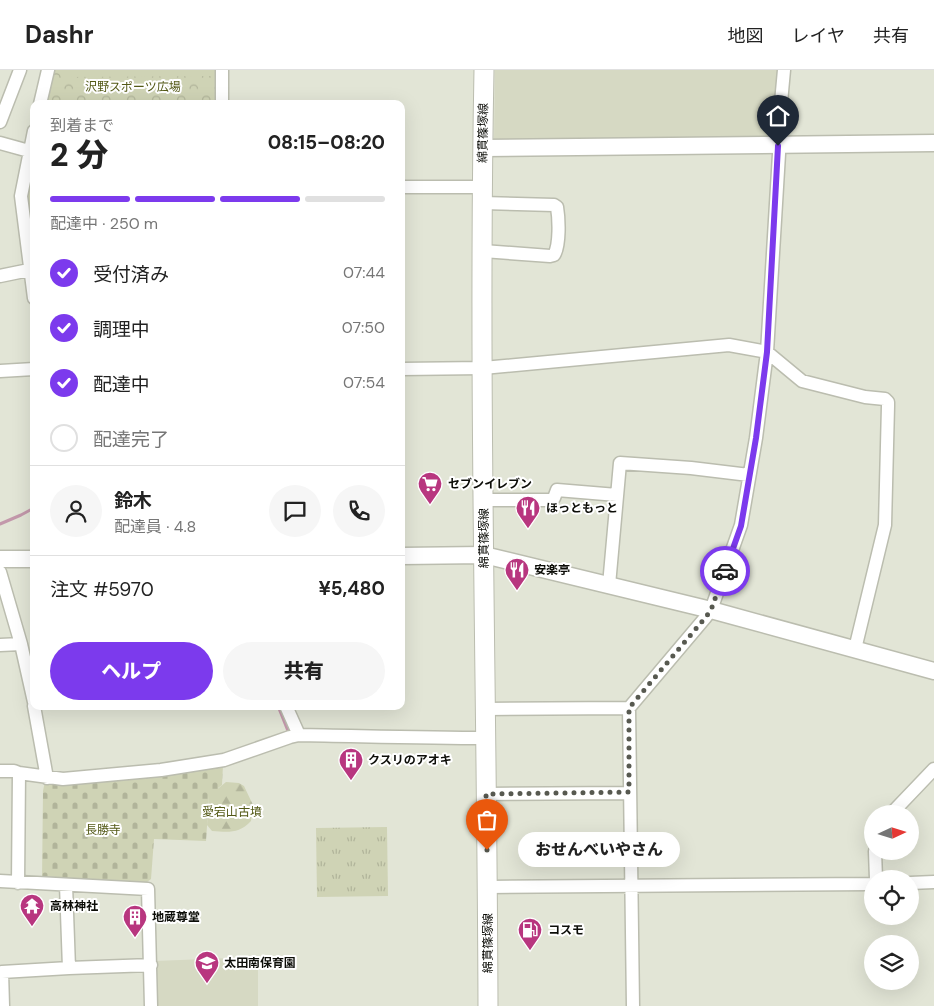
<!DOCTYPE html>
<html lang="ja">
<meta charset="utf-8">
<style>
body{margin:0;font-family:"DM Sans","Noto Sans JP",sans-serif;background:#f6f6f6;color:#222;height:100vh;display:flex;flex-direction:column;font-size:19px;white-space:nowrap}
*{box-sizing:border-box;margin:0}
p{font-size:16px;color:#767676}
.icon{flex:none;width:28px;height:28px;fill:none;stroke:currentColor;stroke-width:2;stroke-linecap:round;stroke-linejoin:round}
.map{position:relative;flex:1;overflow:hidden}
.panel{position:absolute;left:30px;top:30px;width:375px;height:610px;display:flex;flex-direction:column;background:#fff;border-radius:10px;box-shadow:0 5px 20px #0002}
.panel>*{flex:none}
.needle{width:32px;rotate:86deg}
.controls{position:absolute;left:864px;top:735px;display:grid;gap:10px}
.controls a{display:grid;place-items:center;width:55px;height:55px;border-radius:50%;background:#fff;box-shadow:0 5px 20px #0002;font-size:25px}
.pin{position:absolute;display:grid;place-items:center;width:42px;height:42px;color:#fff;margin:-51px -21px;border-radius:50% 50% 50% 0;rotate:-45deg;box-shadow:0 0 5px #0007}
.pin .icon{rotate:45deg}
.courier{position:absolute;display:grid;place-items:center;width:50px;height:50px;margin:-25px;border:4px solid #7c3aed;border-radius:50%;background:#fff;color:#222;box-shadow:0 1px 6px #0007}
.bubble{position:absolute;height:35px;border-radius:18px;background:#fff;box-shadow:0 5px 20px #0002;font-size:16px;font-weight:800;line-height:35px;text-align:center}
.headline em{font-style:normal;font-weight:800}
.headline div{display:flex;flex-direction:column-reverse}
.headline{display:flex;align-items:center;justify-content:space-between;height:85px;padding:0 20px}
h1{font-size:32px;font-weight:800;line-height:38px}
.bar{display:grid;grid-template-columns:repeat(4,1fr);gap:8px 5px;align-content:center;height:60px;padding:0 20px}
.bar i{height:6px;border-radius:4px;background:#e0e0e0}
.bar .selected{background:#7c3aed}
.bar p{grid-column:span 4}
.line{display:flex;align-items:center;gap:12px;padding:0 20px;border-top:1px solid #e0e0e0}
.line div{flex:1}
.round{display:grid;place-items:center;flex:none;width:52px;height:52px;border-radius:26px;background:#f6f6f6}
ol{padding:0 20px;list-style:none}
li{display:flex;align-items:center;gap:15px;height:55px}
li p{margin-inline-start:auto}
li .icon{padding:5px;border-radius:50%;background:#7c3aed;color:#fff;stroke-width:4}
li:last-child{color:#767676}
li i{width:28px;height:28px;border:2px solid #e0e0e0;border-radius:50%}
.cta{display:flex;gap:10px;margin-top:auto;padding:10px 20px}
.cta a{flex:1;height:58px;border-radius:30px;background:#7c3aed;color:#fff;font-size:20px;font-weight:800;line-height:58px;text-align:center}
.cta a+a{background:#f6f6f6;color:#222}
header{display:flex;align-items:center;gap:30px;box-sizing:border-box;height:70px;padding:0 25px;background:#fff;border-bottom:1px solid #e0e0e0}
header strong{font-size:24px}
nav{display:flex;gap:28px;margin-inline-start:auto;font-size:18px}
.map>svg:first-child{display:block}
.built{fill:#d6d9c3}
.grass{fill:url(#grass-tufts)}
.forest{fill:url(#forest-firs)}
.cemetery{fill:url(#cemetery-stones)}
.park{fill:url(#park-crowns)}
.pitch{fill:#cfd3b5}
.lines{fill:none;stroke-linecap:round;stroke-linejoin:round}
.stream{stroke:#c398ab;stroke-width:3}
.minor-casing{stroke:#bbbdaf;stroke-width:15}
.tertiary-casing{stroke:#bbbdaf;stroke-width:19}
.secondary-casing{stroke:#bbbdaf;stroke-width:21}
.minor{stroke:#fff;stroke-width:12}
.tertiary{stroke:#fff;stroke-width:16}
.secondary{stroke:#fff;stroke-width:19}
.done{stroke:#575950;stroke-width:5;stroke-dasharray:0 9}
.route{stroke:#7c3aed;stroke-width:6}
.labels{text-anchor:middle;stroke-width:4;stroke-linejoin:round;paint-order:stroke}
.park-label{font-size:12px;fill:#535916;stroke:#fff}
.street-label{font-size:12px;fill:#0c0d08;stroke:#fff}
.poi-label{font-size:12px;font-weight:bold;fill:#0c0d08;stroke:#fff;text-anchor:start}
</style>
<header>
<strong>Dashr</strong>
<nav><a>地図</a><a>レイヤ</a><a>共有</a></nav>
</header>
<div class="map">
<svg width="934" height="936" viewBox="0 0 934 936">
<defs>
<pattern id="grass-tufts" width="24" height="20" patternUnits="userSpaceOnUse" patternTransform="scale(1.25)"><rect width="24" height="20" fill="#cfd3b5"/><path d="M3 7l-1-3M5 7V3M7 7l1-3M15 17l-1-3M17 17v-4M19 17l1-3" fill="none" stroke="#b1b49a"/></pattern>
<pattern id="forest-firs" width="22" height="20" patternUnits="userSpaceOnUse" patternTransform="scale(1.25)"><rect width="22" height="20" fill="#cfd3b5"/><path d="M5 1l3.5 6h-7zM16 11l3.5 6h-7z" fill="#b1b49a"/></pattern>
<pattern id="cemetery-stones" width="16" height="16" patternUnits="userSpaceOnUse" patternTransform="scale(1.25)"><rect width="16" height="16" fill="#cfd3b5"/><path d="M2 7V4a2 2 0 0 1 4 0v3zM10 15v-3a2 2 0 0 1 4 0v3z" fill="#b1b49a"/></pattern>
<pattern id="park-crowns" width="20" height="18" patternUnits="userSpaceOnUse" patternTransform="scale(1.25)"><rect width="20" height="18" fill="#cfd3b5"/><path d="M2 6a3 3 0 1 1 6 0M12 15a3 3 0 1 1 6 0" fill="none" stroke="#b1b49a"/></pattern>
</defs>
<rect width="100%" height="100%" fill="#e2e5d6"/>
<path class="built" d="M495,0H779L773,70H494Z
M258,887V936H156L155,891Z"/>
<path class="grass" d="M387,757L388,826L317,827L316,758Z"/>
<path class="forest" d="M226,712L239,713L244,716L253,735L251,751C239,764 228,762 212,761L207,755L209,726Z"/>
<path class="cemetery" d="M223,695L222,715L218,718V726H209L206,771L154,769L151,809L143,815L70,808L42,810L43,721L45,711Z"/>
<path class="park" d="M52,0H218V34H45Z
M34,84V193L26,117Z"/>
<path class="pitch" d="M68,0H217L218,6L68,7Z"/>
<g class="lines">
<path class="stream" d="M0,454L21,445L34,438
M278,636L288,661"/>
<defs>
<path id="minor" d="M222,0V34
M40,34L48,0
M0,52L20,0
M34,61L21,126L34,228
M0,73L29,81
M401,117H483
M483,133L554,135L557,137C559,149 560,175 554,185L550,186L483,181
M0,206L29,200
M401,299L483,298L729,275L767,282L802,311L865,327L885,329L888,332V336L885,455L855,579
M0,301L34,299
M484,430H550L554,428L557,420L617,425
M0,502L21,574L34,632
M609,515L620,393L691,398L749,405
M0,575L21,574
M34,636L47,708
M286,636L299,665
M485,639L629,638
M0,701H14L19,703
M486,724L629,723
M891,744L934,699
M875,781L876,809
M0,811L148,819L151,936
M18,813L19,703L63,709L161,700L224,690L290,667L299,665C361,666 423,668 486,668
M910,813L934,812
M488,817L872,814
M69,898L151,895
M3,936L2,902L69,898L66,815
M633,936L629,638L705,548L711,540L741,455L756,368L767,282L779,84L778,65L784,0"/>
<path id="tertiary" d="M483,78L934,73
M401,486L484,485L711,540L934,601
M0,489H34"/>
<path id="secondary" d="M484,0C478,312 487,624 488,936"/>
</defs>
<use href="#minor" class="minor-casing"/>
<use href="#tertiary" class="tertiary-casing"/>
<use href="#secondary" class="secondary-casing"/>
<use href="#minor" class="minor"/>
<use href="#tertiary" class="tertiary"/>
<use href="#secondary" class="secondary"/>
</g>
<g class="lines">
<path class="done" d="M487,780L486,724L629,722V638L705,548L711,540L725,501"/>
<path class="route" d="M725,501L741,456L756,368L767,282L778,76"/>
</g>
<defs>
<symbol id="supermarket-pin" viewBox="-11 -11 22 30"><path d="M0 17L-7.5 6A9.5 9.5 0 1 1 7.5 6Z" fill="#b8367f" stroke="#fff"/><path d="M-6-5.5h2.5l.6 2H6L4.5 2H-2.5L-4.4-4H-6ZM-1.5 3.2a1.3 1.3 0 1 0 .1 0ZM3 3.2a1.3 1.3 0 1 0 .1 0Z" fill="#fff"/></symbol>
<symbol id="restaurant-pin" viewBox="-11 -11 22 30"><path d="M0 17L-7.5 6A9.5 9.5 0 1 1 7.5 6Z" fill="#b8367f" stroke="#fff"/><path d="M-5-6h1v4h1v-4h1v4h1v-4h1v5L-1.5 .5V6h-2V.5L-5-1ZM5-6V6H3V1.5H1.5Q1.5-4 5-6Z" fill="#fff"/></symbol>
<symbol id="building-pin" viewBox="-11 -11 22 30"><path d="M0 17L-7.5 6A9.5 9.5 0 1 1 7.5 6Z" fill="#b8367f" stroke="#fff"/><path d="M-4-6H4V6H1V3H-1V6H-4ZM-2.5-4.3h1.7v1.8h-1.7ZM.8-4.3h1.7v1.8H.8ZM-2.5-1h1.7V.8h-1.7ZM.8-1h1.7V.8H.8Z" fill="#fff"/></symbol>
<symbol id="temple-pin" viewBox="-11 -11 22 30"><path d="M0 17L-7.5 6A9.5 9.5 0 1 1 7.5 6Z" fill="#b8367f" stroke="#fff"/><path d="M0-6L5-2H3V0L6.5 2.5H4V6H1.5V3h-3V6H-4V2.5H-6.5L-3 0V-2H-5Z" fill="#fff"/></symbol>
<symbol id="fuel-pin" viewBox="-11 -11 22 30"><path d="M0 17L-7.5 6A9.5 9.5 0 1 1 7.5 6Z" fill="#b8367f" stroke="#fff"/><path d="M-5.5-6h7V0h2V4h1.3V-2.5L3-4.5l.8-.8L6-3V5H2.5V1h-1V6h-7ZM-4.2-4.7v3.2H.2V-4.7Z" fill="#fff"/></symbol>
<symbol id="school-pin" viewBox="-11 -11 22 30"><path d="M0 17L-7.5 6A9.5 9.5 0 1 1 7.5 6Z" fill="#b8367f" stroke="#fff"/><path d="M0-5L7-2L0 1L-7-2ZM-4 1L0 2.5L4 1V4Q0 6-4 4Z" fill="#fff"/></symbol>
</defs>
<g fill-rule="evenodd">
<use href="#supermarket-pin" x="416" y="400" width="28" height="38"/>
<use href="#restaurant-pin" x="514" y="424" width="28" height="38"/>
<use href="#restaurant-pin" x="503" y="486" width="28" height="38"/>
<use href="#building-pin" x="337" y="676" width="28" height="38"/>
<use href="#temple-pin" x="18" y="822" width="28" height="38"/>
<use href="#building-pin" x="121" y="833" width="28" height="38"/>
<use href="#fuel-pin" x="516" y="846" width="28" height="38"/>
<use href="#school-pin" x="193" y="879" width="28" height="38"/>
</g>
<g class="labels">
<g class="park-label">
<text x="133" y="21">沢野スポーツ広場</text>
<text x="232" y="746">愛宕山古墳</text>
<text x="103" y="764">長勝寺</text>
</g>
<g class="street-label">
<text transform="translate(483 63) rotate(-89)" y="4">綿貫篠塚線</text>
<text transform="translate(484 468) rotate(-90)" y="4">綿貫篠塚線</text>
<text transform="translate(488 873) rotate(-90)" y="4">綿貫篠塚線</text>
</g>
<g class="poi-label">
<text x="448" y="418">セブンイレブン</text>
<text x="546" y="442">ほっともっと</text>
<text x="534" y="504">安楽亭</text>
<text x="368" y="694">クスリのアオキ</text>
<text x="50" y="840">高林神社</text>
<text x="152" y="851">地蔵尊堂</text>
<text x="548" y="864">コスモ</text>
<text x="224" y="897">太田南保育園</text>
</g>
</g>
</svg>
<div class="controls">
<a><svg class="needle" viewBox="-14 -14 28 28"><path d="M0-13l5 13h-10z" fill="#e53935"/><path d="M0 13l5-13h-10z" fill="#767676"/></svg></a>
<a><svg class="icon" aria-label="locate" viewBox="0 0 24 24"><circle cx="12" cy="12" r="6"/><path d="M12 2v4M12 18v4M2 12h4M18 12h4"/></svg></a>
<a><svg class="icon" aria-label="layers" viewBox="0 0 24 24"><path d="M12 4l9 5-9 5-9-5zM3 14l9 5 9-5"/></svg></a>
</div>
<div class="pin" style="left:487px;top:780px;background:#ea580c"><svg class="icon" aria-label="bag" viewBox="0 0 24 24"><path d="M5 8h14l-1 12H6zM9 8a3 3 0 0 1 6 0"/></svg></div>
<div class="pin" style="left:778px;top:76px;background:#1f2937"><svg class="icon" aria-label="home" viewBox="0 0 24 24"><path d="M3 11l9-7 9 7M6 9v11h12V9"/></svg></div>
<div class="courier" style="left:725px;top:501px"><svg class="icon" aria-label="car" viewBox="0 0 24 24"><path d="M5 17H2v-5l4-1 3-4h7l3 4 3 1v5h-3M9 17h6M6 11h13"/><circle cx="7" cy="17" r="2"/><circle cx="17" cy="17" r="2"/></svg></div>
<div class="bubble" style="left:518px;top:762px;width:162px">おせんべいやさん</div>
<section class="panel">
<div class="headline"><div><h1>2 分</h1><p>到着まで</p></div><em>08:15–08:20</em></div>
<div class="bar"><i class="selected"></i><i class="selected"></i><i class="selected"></i><i></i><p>配達中 · 250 m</p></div>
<ol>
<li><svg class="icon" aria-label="check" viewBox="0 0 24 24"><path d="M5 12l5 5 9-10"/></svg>受付済み<p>07:44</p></li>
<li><svg class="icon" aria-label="check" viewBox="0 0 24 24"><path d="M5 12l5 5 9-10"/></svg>調理中<p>07:50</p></li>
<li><svg class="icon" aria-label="check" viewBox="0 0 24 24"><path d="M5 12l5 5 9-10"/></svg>配達中<p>07:54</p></li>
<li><i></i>配達完了</li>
</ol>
<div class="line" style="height:90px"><a class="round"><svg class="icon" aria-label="person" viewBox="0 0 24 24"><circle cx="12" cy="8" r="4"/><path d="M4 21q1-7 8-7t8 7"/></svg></a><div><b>鈴木</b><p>配達員 · 4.8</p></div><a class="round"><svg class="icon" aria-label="chat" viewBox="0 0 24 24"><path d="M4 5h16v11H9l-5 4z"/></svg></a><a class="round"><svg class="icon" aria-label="phone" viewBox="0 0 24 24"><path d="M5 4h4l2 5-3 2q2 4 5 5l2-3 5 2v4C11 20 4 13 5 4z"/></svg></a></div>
<div class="line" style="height:65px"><div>注文 #5970</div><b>¥5,480</b></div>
<div class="cta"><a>ヘルプ</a><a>共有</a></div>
</section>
</div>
